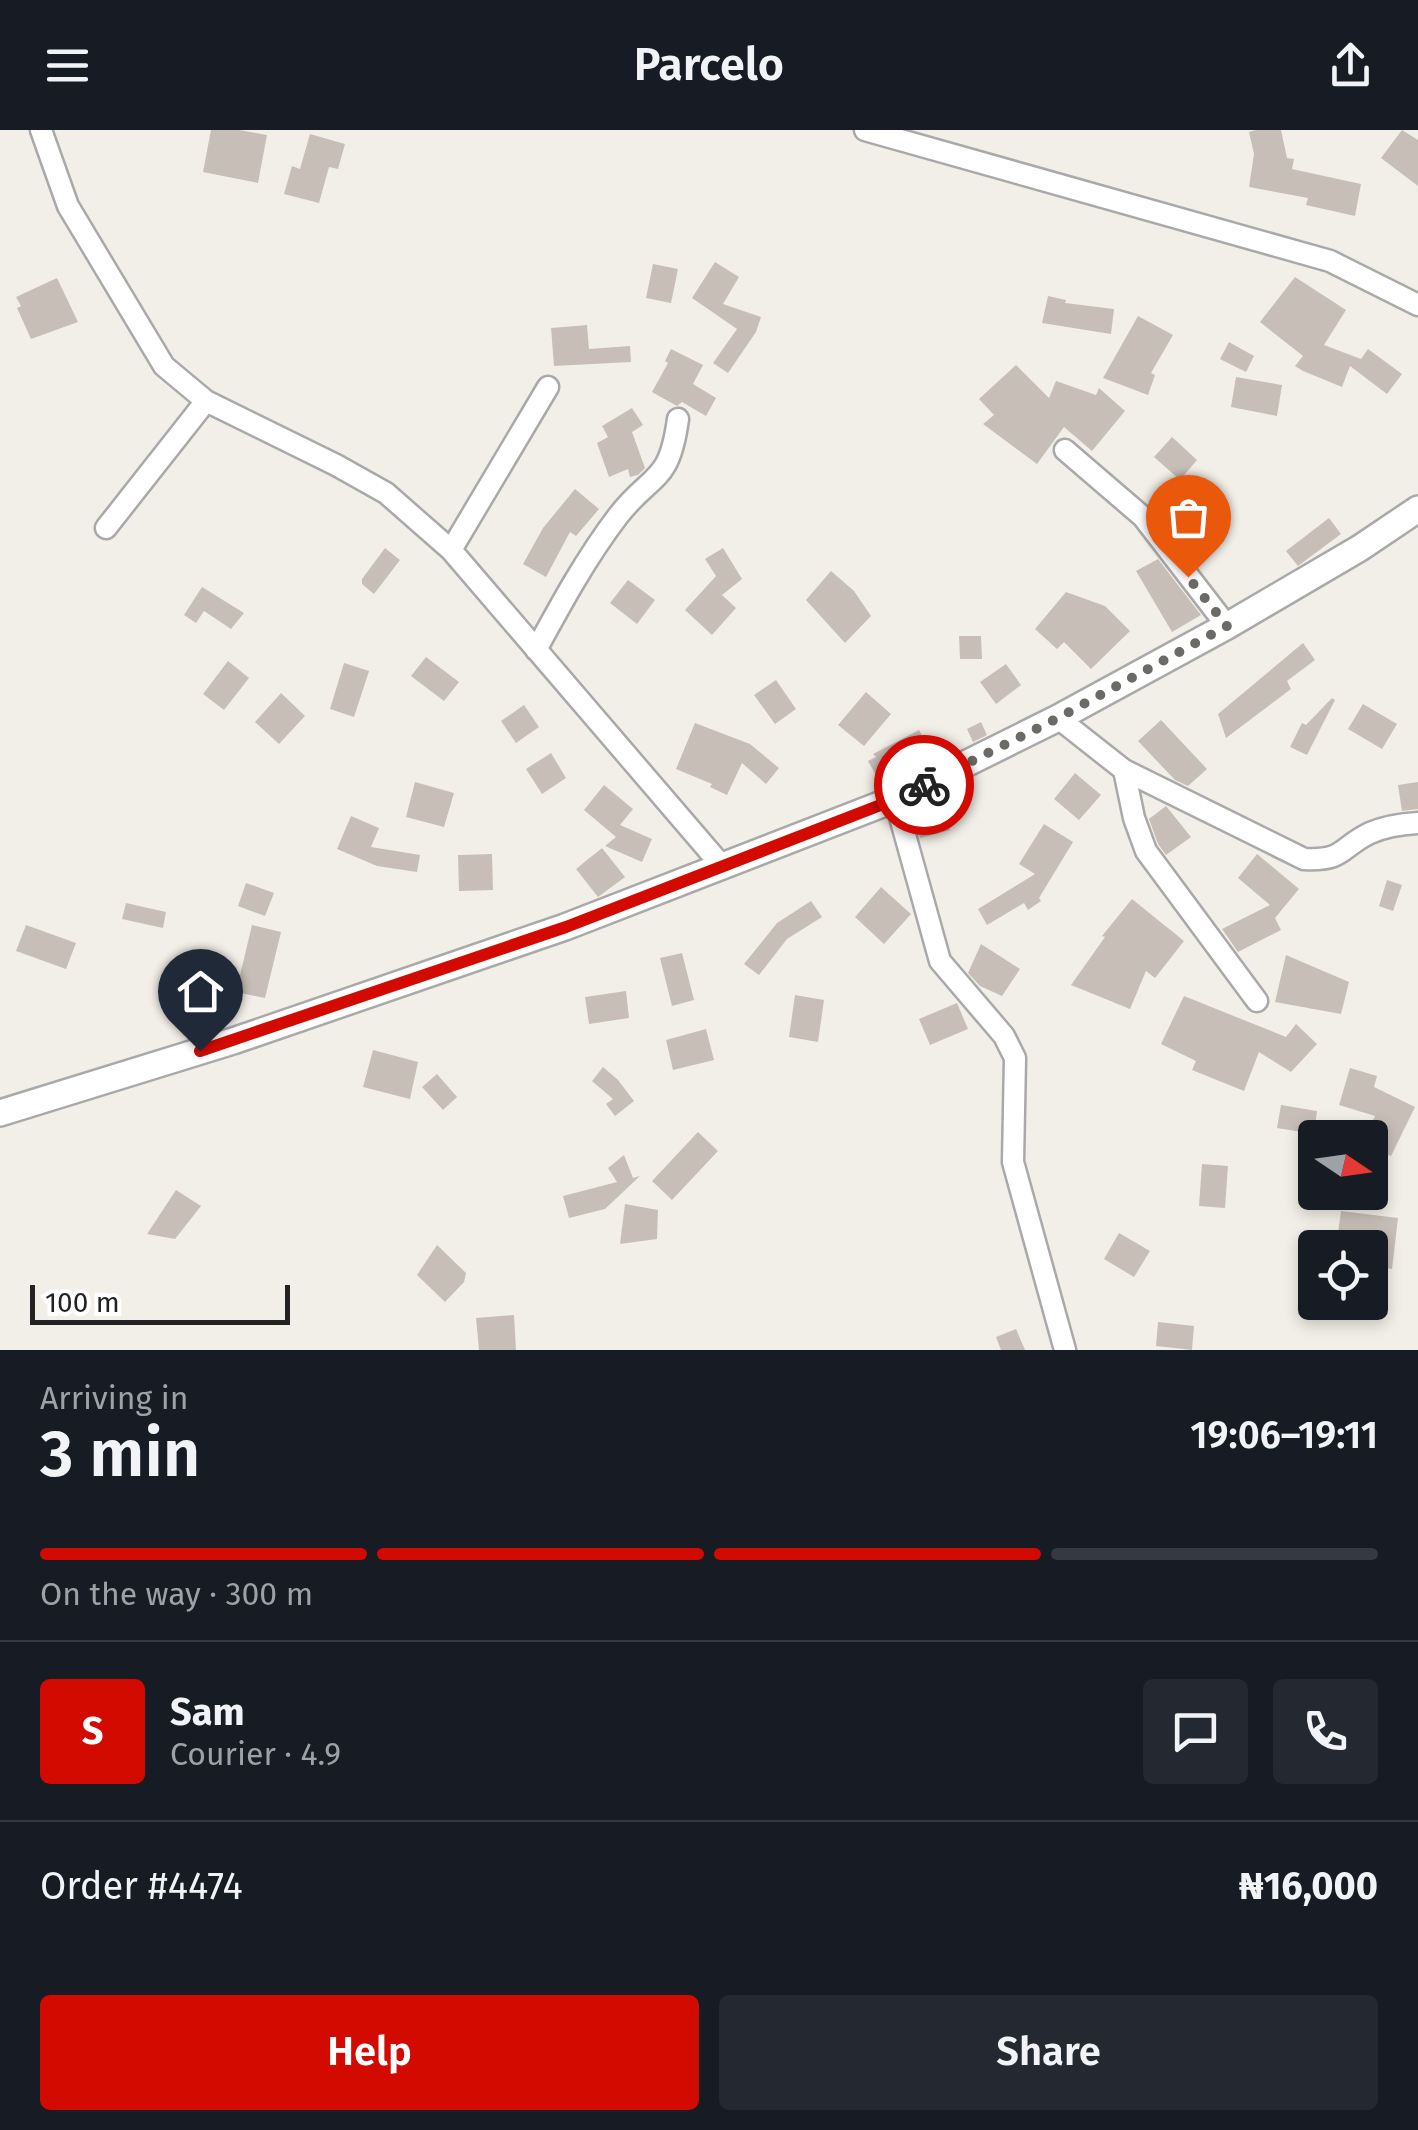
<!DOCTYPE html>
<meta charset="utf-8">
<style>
body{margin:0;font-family:"Fira Sans",sans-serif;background:#242831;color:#f1f3f6;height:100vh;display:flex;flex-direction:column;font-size:38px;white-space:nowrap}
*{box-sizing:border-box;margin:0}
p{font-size:32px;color:#9ea1a6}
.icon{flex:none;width:55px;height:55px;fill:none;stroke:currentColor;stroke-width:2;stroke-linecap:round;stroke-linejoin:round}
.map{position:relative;height:1220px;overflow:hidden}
.details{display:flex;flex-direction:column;background:#171b24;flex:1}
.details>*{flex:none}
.needle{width:65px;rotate:103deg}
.fabs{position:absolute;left:1298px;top:990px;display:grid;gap:20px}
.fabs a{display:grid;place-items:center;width:90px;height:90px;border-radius:10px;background:#171b24;box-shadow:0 5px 15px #0003;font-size:50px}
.scale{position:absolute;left:30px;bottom:25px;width:260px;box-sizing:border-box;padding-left:10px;border:5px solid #222;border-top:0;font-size:28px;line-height:35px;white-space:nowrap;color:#222;-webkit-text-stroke:8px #fff;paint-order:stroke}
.pin{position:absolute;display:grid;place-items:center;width:85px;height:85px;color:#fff;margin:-102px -42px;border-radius:50% 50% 50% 0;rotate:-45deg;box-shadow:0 0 10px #0007}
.pin .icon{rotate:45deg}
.courier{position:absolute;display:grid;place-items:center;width:100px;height:100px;margin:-50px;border:8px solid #d30a00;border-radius:50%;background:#fff;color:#222;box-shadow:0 2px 12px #0007}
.headline em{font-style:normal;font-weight:600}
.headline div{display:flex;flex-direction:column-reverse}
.headline{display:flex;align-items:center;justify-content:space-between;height:170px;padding:0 40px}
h1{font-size:65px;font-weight:600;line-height:75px}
.bar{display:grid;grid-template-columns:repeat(4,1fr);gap:15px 10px;align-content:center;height:120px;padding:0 40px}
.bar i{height:12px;border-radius:8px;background:#363941}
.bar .current{background:#d30a00}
.bar p{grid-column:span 4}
.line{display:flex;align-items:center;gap:25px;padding:0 40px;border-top:2px solid #363941}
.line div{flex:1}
.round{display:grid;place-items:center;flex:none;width:105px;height:105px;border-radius:10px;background:#242831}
.primary-button{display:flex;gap:20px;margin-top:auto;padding:20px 40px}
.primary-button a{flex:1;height:115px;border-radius:10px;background:#d30a00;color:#fff;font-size:40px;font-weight:600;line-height:115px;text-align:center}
.primary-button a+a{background:#242831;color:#f1f3f6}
header{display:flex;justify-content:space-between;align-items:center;height:130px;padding:0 40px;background:#171b24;font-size:45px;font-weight:600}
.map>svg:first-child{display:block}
.building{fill:#c7bfb7}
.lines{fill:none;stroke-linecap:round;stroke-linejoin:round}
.minor-casing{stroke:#a9a9a9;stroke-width:25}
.tertiary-casing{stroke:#a9a9a9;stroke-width:30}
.minor{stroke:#fff;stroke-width:20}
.tertiary{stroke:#fff;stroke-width:25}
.done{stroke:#6b6a67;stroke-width:10;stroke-dasharray:0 18}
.route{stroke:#d30a00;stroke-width:12}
</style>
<header><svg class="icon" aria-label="menu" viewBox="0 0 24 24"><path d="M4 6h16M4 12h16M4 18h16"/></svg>Parcelo<svg class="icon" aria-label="share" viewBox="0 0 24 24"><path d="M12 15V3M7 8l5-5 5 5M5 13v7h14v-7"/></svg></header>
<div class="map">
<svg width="1418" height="1220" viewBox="0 0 1418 1220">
<rect width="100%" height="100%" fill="#f2efe8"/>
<path class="building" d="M211,0H239L267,5L258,53L203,42Z
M1256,0H1281L1287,28L1294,29L1292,39L1361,54L1355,86L1306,75L1308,68L1249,57L1254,24L1249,2Z
M1402,0L1418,10V56L1381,28Z
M310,4L345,14L338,39L329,37L319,73L284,64L292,36L300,39Z
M715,132L739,147L723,174L761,187L756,202L728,243L713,233L737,199L692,168Z
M653,134L678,139L671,173L646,168Z
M1295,147L1346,180L1324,215L1361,229L1368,219L1402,244L1387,264L1350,236L1342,257L1303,241L1295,236L1303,226L1260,192Z
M57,148L78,192L31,209L17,178L21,176L16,167Z
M1048,166L1066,170L1065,173L1114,179L1111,204L1042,193Z
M1138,186L1173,205L1151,243L1155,245L1148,265L1103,248Z
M587,195L589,219L630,216L631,232L554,236L551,198Z
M1229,212L1254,226L1246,242L1220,229Z
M671,219L703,235L693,254L716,268L706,286L682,272L677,276L652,262L668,233L665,231Z
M1016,235L1049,268L1056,251L1096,265L1099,258L1125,281L1092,321L1064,297L1037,334L983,294L994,285L979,269Z
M1236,247L1282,255L1277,286L1231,277Z
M632,278L643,295L632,302L645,338L638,345L630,347L628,339L609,347L597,313L608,307L602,296Z
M1172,307L1197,330L1180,350L1154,327Z
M575,359L599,379L576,406L570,402L546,447L523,434L543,398Z
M1214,367L1224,388L1181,409L1171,389Z
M1329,388L1341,404L1298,436L1286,421Z
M385,418L400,430L374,464L362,454V449Z
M723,418L742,449L722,465L736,478L712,505L685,480L716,446L705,429Z
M1158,429L1201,485L1172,502L1136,441Z
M831,441L854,461L871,486L845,513L806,470Z
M628,450L655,470L637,494L610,473Z
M202,457L244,483L231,499L204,481L196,493L184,485Z
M1066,462L1105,476L1130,501L1091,539L1064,512L1057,519L1035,499Z
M959,506H981L982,529H960Z
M1303,513L1315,530L1287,551L1291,559L1226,608L1218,584Z
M426,527L459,552L444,571L411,546Z
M228,531L249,548L224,580L203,564Z
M344,533L369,541L354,587L330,579Z
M1006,534L1021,555L996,574L980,552Z
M776,550L796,579L775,594L754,565Z
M866,562L891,584L864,616L838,595Z
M281,563L305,586L279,614L255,592Z
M1332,568L1335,570L1307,625L1290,617L1302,593L1306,595Z
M1363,574L1397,594L1382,619L1348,599Z
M524,575L539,597L516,613L501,591Z
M1161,590L1207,639L1188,656L1175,650L1138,611Z
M981,592L987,605L973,612L967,599Z
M695,593L750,614L779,638L766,654L742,633L727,665L710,657L712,654L676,639Z
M919,600L931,621L901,637L903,641L881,654L868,631L876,627L873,624Z
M551,623L566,648L542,664L526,639Z
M1075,643L1101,665L1079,690L1054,669Z
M415,652L454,663L444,697L406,687Z
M1418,652V679L1402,681L1398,655Z
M604,655L633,679L620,695L652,709L642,732L605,716L616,707L584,680Z
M940,666L950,700L920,708L912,679Z
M1166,676L1191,707L1166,725L1158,714L1149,689Z
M351,686L379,698L371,717L420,725L417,742L377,736L337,719Z
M1044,694L1073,712L1039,768L1041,771L1028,780L1024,773L987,795L978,779L1035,744L1019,734Z
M602,718L625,747L598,767L576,739Z
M492,724L493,760L459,761L458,725Z
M1257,724L1299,759L1275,788L1281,800L1238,822L1222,799L1270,775L1238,748Z
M1387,750L1402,755L1393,781L1379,776Z
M246,753L274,763L265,786L238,776Z
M881,757L911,784L884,814L855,787Z
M1132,769L1184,811L1155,848L1146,841L1130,879L1071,855L1105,807L1102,806Z
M811,771L822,787L787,809L759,845L744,834L777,793Z
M126,773L166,782L163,798L122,789Z
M26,795L76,813L66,839L16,821Z
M252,795L281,802L265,868L236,862Z
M981,814L1020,839L1002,866L980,856L968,843Z
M682,823L694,870L672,876L660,828Z
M1286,825L1349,852L1341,884L1275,872Z
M626,861L629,888L589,894L585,867Z
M795,865L824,870L818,912L789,907Z
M1184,866L1286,907L1296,894L1317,914L1291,942L1259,922L1244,961L1192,940L1196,931L1161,914Z
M957,873L968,899L930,915L919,889Z
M706,899L714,930L673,940L666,910Z
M373,920L418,932L410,969L363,957Z
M603,937L618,950L634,971L615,986L606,974L613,969L592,951Z
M1350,938L1377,946L1374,957L1415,977L1391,1026L1370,1016V1008H1364L1375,986L1339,975Z
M437,944L457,967L443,980L422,957Z
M1281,975L1317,981L1314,1004L1277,998Z
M698,1002L718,1021L672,1070L652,1051Z
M624,1025L633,1048L640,1046L605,1079L569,1088L563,1066L617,1052L608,1038Z
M1202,1034L1228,1036L1225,1078L1199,1076Z
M176,1060L201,1076L175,1109L147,1104Z
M625,1074L658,1080L657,1109L620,1114Z
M1341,1081L1398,1088L1392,1139L1370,1136V1118H1336Z
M1119,1103L1150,1121L1134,1147L1104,1129Z
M437,1115L466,1143L464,1152L445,1172L417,1145Z
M514,1185L516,1220H479L476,1188Z
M1158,1192L1194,1196L1192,1220L1156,1216Z
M1016,1199L1025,1220H1001L996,1207Z"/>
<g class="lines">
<defs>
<path id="minor" d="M41,0L68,76L164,236L206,271L336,335L386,363L451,420L722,736
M865,0L1330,131L1418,175
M1065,320L1143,387L1227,496
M106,398L206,271
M451,420L548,257
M536,520C561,474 586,428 618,386C652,342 669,355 678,289
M1058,588L1124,640L1304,729C1345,731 1339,718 1370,703C1386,696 1401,694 1418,693
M1124,640L1134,688L1146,721L1257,871
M895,669L940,831L1004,906L1015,928L1013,1032L1065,1220"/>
<path id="tertiary" d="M0,983L233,911L565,797L895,669L1058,588L1227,496L1360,418L1418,379"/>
</defs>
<use href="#minor" class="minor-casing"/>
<use href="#tertiary" class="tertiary-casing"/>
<use href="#minor" class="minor"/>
<use href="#tertiary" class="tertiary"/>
</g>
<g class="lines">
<path class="done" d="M924,655L1058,588L1227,496L1188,447"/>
<path class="route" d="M200,921L566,797L896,669L924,655"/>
</g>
</svg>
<div class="fabs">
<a><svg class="needle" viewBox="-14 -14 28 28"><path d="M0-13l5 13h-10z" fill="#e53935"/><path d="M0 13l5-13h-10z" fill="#9ea1a6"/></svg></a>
<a><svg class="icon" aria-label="locate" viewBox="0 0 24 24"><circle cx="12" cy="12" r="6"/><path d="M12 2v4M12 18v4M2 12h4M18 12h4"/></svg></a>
</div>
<div class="scale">100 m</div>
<div class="pin" style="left:1188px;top:447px;background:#ea580c"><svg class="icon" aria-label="bag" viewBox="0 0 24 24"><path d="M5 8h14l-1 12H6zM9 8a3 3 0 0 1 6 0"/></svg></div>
<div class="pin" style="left:200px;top:921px;background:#1f2937"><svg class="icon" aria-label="home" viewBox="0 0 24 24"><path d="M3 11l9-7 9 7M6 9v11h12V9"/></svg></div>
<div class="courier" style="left:924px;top:655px"><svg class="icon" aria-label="bike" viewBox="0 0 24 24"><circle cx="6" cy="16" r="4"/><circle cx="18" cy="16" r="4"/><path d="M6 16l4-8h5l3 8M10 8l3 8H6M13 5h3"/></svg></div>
</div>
<section class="details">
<div class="headline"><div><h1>3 min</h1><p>Arriving in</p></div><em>19:06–19:11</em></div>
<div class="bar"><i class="current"></i><i class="current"></i><i class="current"></i><i></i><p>On the way · 300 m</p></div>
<div class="line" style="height:180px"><b class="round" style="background:#d30a00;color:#fff">S</b><div><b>Sam</b><p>Courier · 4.9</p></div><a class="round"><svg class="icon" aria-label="chat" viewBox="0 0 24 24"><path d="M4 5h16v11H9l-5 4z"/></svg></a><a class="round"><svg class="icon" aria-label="phone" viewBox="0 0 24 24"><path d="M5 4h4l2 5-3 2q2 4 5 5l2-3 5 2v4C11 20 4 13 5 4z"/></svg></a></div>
<div class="line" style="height:130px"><div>Order #4474</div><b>₦16,000</b></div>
<div class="primary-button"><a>Help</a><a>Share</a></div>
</section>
